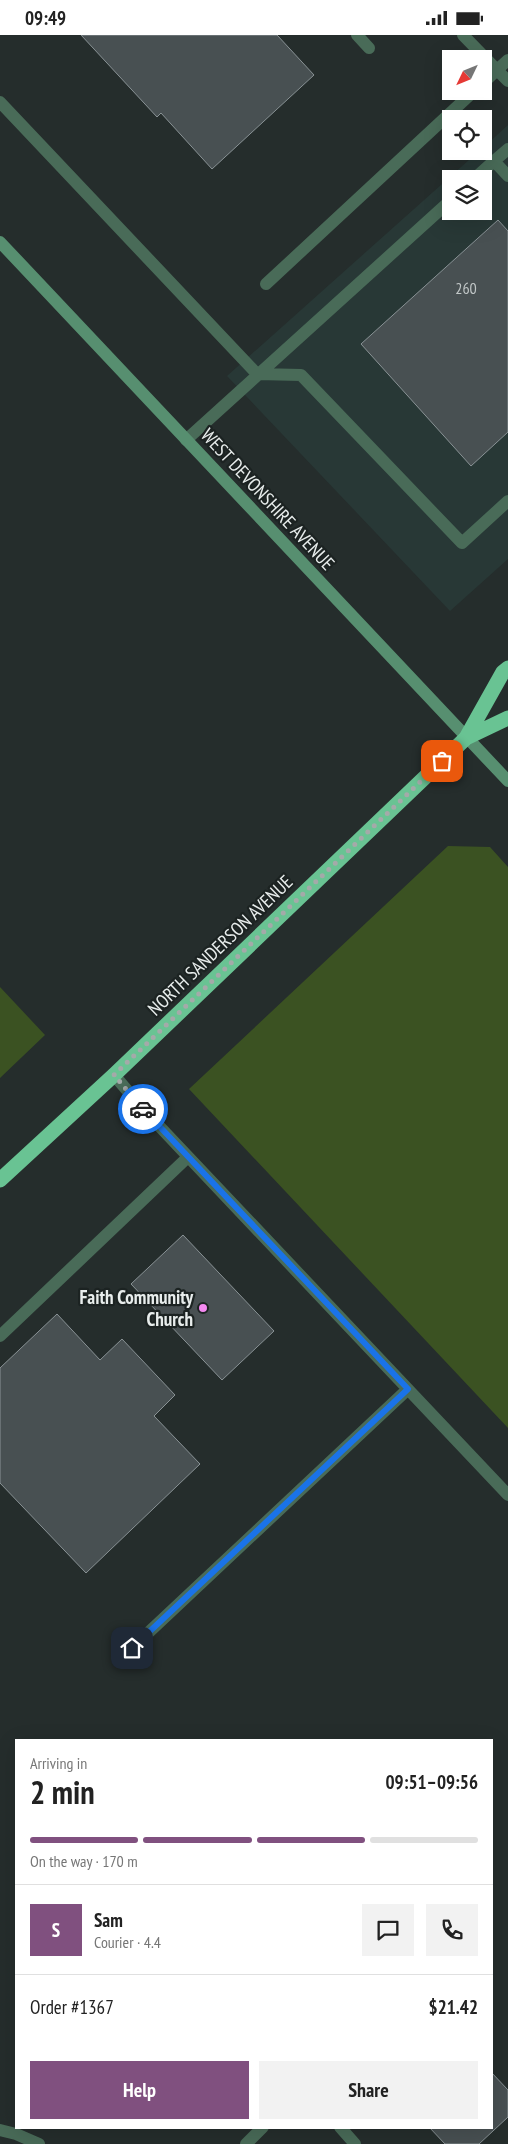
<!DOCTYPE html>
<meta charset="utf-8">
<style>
body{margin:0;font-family:"PT Sans Narrow",sans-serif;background:#f2f2f2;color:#222;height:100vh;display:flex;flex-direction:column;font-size:19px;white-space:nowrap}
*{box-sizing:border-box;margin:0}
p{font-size:16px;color:#767676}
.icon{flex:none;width:28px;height:28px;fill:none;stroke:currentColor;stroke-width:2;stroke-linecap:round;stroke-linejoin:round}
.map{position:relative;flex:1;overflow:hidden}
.panel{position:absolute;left:15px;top:1704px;width:478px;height:390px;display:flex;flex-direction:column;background:#fff;border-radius:0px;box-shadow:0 5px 20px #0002}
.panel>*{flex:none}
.needle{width:32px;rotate:227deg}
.buttons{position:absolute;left:442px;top:15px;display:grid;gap:10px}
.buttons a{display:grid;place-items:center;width:50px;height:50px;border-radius:0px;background:#fff;box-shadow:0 5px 20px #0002;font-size:25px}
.pin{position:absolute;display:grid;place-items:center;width:42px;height:42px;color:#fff;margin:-21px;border-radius:10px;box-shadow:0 2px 8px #0006}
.courier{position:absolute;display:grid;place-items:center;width:50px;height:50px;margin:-25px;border:4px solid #1a73e8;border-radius:50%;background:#fff;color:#222;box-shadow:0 1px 6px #0007}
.summary em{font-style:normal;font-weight:700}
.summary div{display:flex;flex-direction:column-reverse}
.summary{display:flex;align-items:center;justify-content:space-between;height:85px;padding:0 15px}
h1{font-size:32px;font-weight:700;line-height:38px}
.bar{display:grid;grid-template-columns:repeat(4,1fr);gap:8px 5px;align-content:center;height:60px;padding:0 15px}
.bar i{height:6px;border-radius:4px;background:#e0e0e0}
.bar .active{background:#80507f}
.bar p{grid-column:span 4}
.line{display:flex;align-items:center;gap:12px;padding:0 15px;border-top:1px solid #e0e0e0}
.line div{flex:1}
.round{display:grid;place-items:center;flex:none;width:52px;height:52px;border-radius:0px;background:#f2f2f2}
.button{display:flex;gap:10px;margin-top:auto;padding:10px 15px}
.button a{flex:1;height:58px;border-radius:0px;background:#80507f;color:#fff;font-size:20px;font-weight:700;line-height:58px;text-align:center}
.button a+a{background:#f2f2f2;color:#222}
.status{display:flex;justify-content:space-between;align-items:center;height:35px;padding:0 25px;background:#fff;direction:ltr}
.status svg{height:14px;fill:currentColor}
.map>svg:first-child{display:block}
.built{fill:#283836;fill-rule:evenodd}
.green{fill:#3b5222}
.building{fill:#485052;stroke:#899295}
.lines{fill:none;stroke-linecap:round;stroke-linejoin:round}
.lane{stroke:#496b58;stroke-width:12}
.street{stroke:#496b58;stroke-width:12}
.secondary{stroke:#578f70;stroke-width:12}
.highway{stroke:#69c393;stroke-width:15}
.done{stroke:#a4aaa9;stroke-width:5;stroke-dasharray:0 9}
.route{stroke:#1a73e8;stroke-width:6}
.poi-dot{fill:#f489f0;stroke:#1c2322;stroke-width:2}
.labels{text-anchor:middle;stroke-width:4.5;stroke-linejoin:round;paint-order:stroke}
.number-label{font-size:16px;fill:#c0c6c6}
.street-label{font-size:19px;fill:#e8edec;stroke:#1c2322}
.poi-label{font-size:19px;font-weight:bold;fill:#e8edec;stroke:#1c2322;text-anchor:end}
</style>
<div class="status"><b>09:49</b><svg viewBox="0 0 49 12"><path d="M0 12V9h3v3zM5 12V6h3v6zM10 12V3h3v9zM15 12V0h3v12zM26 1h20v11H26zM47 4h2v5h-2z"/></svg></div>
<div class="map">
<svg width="508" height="2109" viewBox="0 0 508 2109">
<rect width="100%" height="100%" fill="#252d2c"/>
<path class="built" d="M508,90V524L450,576L227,341L479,116H484V112ZM451,144H484V176H451Z"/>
<path class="green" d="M448,811L490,812L508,832V1393L189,1054Z
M0,952L45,1000L0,1043Z"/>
<path class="building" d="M81,0H277L314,40L212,134L161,78L157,82Z
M498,185L508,196V397L471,431L361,309Z
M183,1200L274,1296L222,1345L131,1249Z
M57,1279L100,1325L122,1304L175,1360L154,1381L200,1429L86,1538L0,1448V1333Z
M491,2037L508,2055V2082L479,2109H445L429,2092H491Z"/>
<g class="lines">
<path class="lane" d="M357,0L369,13
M463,0L497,35L508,25
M484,47L497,35L508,46
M0,67L257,339L301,340L462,508L508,466
M494,126L508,114
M474,144L494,126L508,141
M266,249L474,56
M186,405L451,165
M114,1040L144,1075L508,1460
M0,1301L188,1122
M132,1613L408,1354
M0,2095L16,2099L39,2109"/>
<path class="street" d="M340,2092L355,2109
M246,2109L263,2092"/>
<path class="secondary" d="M0,207L508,746"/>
<path class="highway" d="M466,703L508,683
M0,1145L114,1040L466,703L503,637L508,633"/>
</g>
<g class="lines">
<path class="done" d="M143,1074L114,1040L442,726"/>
<path class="route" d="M132,1613L408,1354L143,1074"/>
</g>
<circle class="poi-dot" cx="203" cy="1273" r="5"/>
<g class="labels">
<g class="number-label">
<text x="466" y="259">260</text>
</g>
<g class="street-label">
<text transform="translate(268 464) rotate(47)" y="7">WEST DEVONSHIRE AVENUE</text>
<text transform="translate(220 910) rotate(-44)" y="7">NORTH SANDERSON AVENUE</text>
</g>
<g class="poi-label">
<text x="193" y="1269">Faith Community<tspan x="193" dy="22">Church</tspan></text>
</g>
</g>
</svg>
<div class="buttons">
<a><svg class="needle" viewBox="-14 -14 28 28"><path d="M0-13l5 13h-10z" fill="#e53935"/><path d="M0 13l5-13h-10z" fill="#767676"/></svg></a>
<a><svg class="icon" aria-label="locate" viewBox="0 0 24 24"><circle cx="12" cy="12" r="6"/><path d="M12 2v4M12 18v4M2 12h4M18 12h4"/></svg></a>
<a><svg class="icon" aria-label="layers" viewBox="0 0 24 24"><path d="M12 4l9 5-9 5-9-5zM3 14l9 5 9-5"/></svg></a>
</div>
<div class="pin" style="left:442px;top:726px;background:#ea580c"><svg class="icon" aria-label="bag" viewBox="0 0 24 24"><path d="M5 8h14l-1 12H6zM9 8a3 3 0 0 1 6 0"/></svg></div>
<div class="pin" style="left:132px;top:1613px;background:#1f2937"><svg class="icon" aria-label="home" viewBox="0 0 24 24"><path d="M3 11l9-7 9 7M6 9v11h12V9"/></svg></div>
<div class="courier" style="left:143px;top:1074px"><svg class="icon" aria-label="car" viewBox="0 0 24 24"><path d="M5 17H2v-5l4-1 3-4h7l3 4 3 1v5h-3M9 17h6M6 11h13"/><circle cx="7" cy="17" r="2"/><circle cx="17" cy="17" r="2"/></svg></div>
<section class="panel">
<div class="summary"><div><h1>2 min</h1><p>Arriving in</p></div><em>09:51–09:56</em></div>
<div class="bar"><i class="active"></i><i class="active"></i><i class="active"></i><i></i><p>On the way · 170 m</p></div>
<div class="line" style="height:90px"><b class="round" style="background:#80507f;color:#fff">S</b><div><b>Sam</b><p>Courier · 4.4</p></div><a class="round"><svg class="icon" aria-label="chat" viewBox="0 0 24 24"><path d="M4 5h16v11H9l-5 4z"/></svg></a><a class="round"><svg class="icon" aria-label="phone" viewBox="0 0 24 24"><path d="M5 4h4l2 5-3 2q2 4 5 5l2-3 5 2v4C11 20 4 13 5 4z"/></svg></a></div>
<div class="line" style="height:65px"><div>Order #1367</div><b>$21.42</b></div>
<div class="button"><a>Help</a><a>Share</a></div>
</section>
</div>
